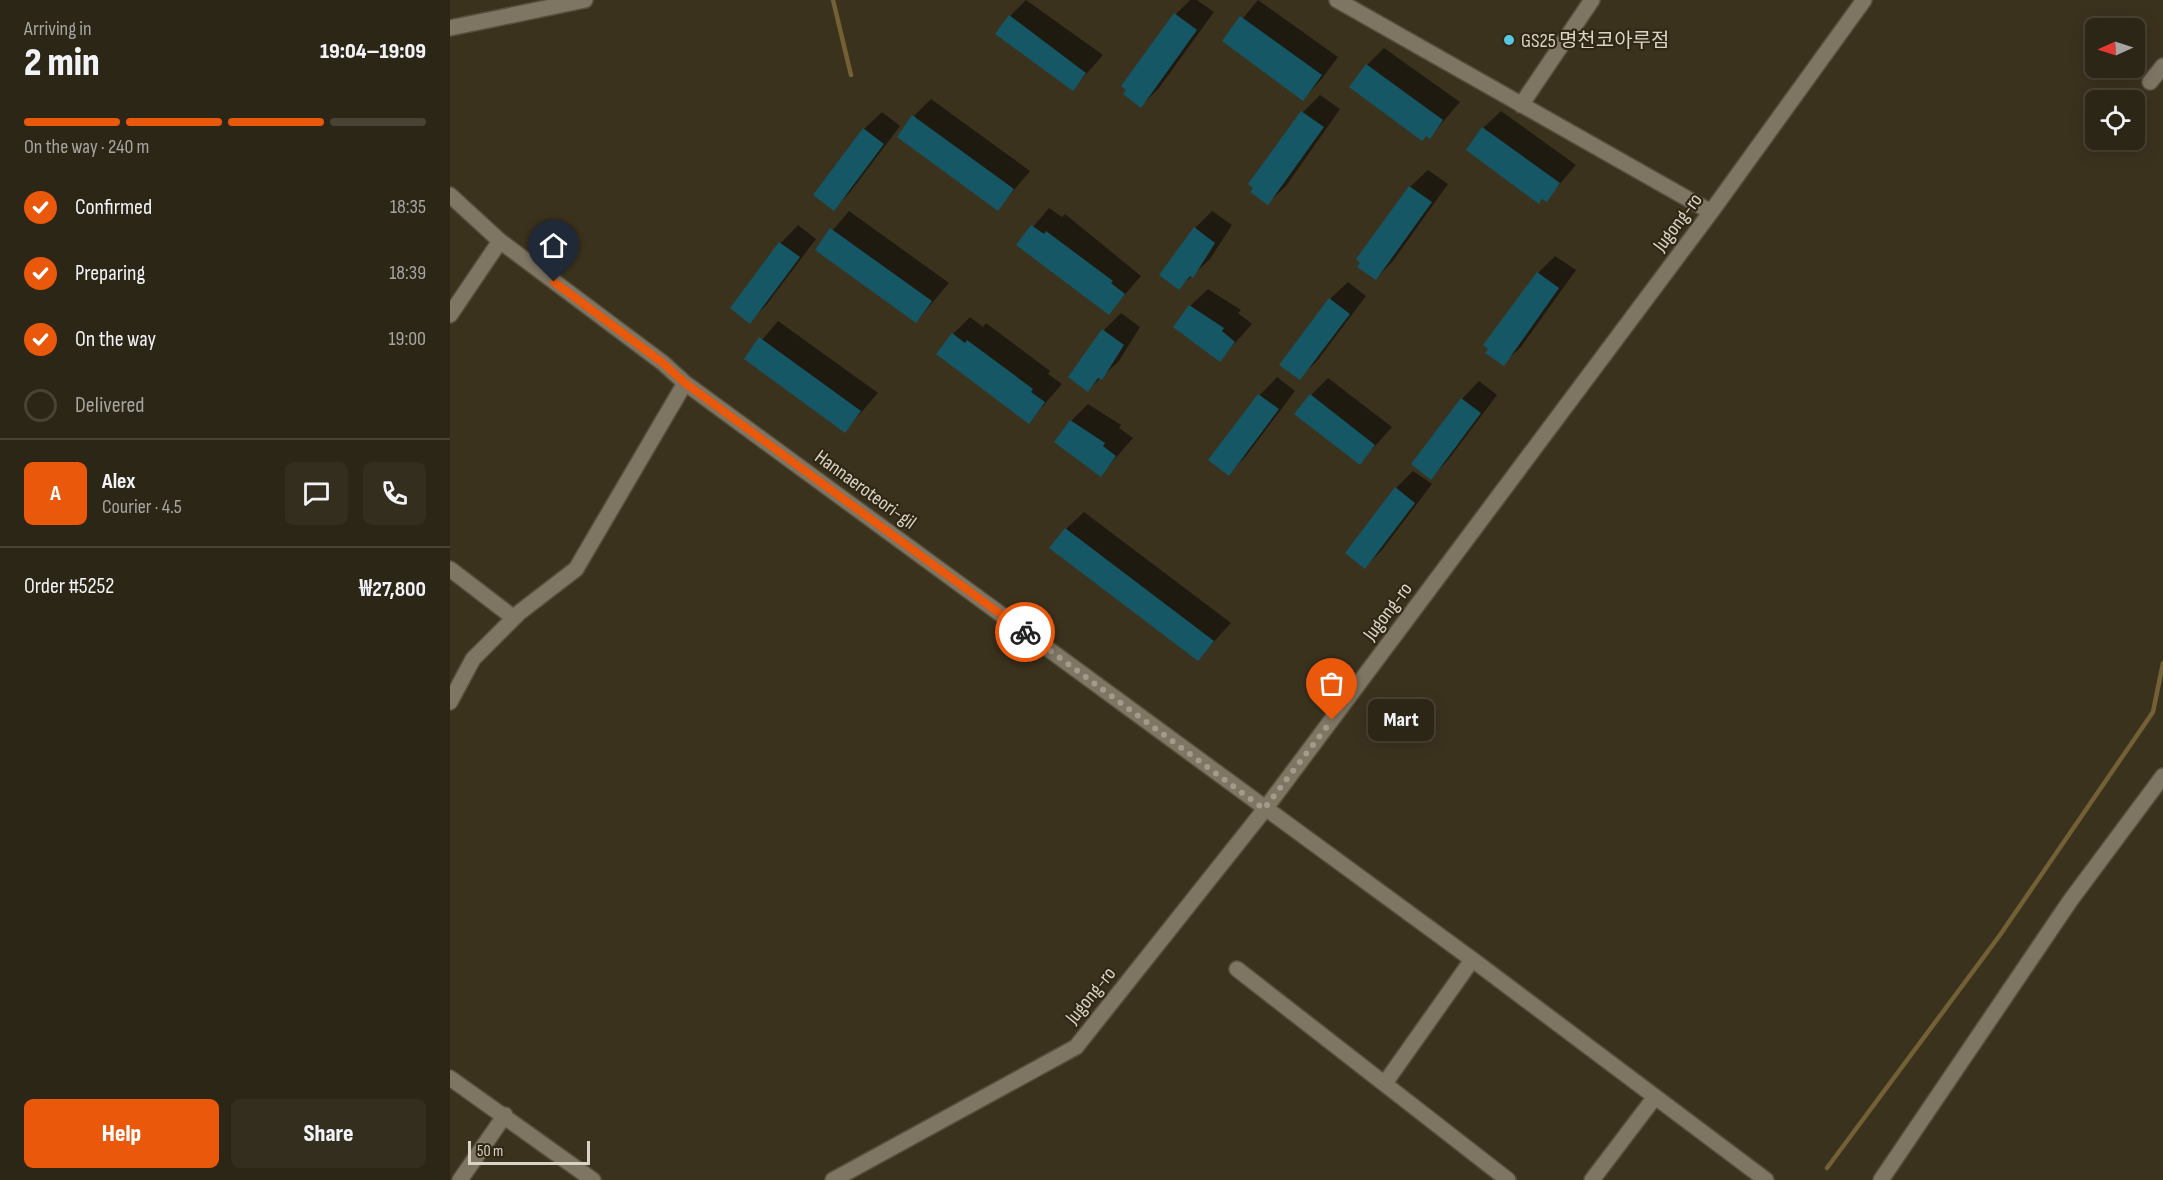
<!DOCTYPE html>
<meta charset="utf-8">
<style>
body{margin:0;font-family:"Sofia Sans Condensed","Noto Sans KR",sans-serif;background:#342e1f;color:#f1f3f6;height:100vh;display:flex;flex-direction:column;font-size:22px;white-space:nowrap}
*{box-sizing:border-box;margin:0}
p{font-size:20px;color:#a6a5a1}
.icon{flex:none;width:33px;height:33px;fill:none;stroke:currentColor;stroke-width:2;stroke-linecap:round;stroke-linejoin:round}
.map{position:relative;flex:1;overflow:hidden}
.details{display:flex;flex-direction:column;background:#2c2616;width:450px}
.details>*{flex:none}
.needle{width:39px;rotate:267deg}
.controls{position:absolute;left:1635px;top:18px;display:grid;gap:12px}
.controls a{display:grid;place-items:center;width:60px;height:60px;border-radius:9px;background:#2c2616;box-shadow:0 3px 15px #0003,0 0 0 2px #484335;font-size:30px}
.scale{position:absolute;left:18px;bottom:15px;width:122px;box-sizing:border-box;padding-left:6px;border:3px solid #d9d3c7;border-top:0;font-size:16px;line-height:21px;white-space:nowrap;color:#d9d3c7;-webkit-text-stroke:4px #302814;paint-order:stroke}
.pin{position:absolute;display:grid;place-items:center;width:51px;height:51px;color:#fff;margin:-62px -26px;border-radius:50% 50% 50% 0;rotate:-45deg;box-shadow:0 0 6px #0007}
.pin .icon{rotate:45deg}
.courier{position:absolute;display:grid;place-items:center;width:60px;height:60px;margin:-30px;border:4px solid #ea580c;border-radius:50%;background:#fff;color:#222;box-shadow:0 2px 8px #0007}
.bubble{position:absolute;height:42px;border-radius:9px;background:#2c2616;box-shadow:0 3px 15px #0003,0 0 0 2px #484335;font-size:20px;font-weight:800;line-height:42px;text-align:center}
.head em{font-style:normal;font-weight:800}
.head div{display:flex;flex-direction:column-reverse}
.head{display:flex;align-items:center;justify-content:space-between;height:102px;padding:0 24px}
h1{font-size:39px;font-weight:800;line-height:45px}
.bar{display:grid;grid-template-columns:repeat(4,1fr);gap:9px 6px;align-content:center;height:72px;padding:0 24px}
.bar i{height:8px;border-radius:4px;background:#484335}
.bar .on{background:#ea580c}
.bar p{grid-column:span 4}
.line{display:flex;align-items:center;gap:15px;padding:0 24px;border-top:2px solid #484335}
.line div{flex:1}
.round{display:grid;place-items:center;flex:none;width:63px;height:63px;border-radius:9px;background:#342e1f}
ol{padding:0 24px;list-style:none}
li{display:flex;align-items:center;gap:18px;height:66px}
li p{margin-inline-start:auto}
li .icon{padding:6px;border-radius:50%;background:#ea580c;color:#fff;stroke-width:4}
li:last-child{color:#a6a5a1}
li i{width:33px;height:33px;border:3px solid #484335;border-radius:50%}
.button{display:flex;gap:12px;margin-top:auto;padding:12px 24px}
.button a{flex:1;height:69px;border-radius:9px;background:#ea580c;color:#fff;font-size:24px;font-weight:800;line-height:69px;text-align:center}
.button a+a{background:#342e1f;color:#f1f3f6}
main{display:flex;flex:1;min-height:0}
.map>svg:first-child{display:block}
.shadow{fill:#0007}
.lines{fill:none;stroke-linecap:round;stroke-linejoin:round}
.stream{stroke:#736135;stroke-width:4.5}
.building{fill:#155764}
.minor-casing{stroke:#574f3c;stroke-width:18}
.minor{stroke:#7e7563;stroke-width:15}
.done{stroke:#a29b8c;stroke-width:6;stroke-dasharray:0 10.8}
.route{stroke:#ea580c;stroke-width:8}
.poi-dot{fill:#56c9e1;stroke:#302814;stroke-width:2}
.labels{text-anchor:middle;stroke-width:4.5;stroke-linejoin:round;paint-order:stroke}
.poi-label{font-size:20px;fill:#d9d3c7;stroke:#302814;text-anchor:start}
.street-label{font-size:20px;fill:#d9d3c7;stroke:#302814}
</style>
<main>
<section class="details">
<div class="head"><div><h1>2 min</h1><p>Arriving in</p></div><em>19:04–19:09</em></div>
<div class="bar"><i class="on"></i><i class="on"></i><i class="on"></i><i></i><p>On the way · 240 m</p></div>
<ol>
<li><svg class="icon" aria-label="check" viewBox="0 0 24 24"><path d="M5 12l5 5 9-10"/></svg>Confirmed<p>18:35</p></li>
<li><svg class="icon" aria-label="check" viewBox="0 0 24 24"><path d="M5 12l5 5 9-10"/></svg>Preparing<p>18:39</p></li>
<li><svg class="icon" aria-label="check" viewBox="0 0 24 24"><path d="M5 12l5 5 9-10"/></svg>On the way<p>19:00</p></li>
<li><i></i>Delivered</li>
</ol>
<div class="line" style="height:108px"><b class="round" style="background:#ea580c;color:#fff">A</b><div><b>Alex</b><p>Courier · 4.5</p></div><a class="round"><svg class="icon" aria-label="chat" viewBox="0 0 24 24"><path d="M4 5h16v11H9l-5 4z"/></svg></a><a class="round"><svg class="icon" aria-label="phone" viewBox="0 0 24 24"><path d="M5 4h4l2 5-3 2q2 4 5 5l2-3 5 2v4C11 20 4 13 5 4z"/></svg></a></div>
<div class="line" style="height:78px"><div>Order #5252</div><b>₩27,800</b></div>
<div class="button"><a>Help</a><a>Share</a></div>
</section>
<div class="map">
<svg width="1713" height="1180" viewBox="0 0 1713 1180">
<rect width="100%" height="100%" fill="#3b321e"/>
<path class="shadow" d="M576,0L653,55L623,89L560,16Z
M740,0H747L764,12L709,88L691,106L673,86L726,14Z
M808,0L888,57L870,81L853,99L774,41Z
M934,48L1010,102L980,137L917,65Z
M870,95L890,109L836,186L818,203L800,184L853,112Z
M481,99L580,171L548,209L464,116Z
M1051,111L1126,165L1096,200L1033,128Z
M432,112L450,126L401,191L384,209L414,129Z
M978,170L998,184L943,261L926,279L960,187Z
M599,208L612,217L615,214L691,276L659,313L568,245Z
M399,211L499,283L466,322L367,249Z
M762,211L782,225L760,259L729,288L745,228Z
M348,225L366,239L317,304L300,322L282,308L331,243Z
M1105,256L1126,270L1071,347L1053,364L1088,273Z
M898,282L916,296L867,361L849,378L880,299Z
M758,289L791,310L788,313L802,324L770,360L740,306Z
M671,313L690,327L669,361L638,390L620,376L654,330Z
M520,317L533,327L536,323L600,371L598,374L612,384L579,422L503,334Z
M328,321L428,393L395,431L296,359Z
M827,377L845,391L796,456L779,474L760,460L810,395Z
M878,378L942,427L910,463L861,395Z
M1029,381L1047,395L998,460L981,478L1012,399Z
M638,404L671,425L669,428L683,438L651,475L621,421Z
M963,471L982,484L932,550L915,567L946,488Z
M634,512L781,623L748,659L616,529Z"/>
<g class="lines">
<path class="stream" d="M383,0L401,75
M1377,1168L1550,935L1703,712L1713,663"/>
</g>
<path class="building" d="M724,13L747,30L691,108L673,94L676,90L671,86Z
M559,15L636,73L623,91L545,34Z
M790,16L872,75L853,101L772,41Z
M916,64L993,120L980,139L976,136L972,141L899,87Z
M851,111L874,127L818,205L800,192L803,188L798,184Z
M462,115L564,189L548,211L447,137Z
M1032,127L1110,183L1097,202L1092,199L1089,204L1016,150Z
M413,128L434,144L384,211L363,195Z
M959,186L982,202L926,280L907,267L910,263L906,259Z
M581,225L594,234L596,231L663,281L661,283L675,294L659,315L566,245Z
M744,227L765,243L743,278L740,276L729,290L709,275Z
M380,228L482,301L466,323L365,250Z
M329,242L350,257L300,324L280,308Z
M1087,272L1109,288L1054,366L1035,353L1038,349L1033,345Z
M879,298L900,314L850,380L829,365Z
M739,305L774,328L772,331L785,342L770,362L723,327Z
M652,329L674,345L652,380L648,378L638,392L618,377Z
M502,333L515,343L517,340L583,389L581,392L595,402L579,424L486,354Z
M309,337L411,411L395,433L294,359Z
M808,394L829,409L779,476L758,460Z
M860,394L925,445L910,465L844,414Z
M1011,398L1031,413L981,480L961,464Z
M620,420L655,443L653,446L666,456L651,477L604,442Z
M945,487L965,503L915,569L895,553Z
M615,528L764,641L748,661L599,548Z"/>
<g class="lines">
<defs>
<path id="minor" d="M887,0L1261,212
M0,28L135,0
M1700,82L1713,66
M1071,105L1142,0
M0,195L50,241L213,363L235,383L1027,963L1316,1180
M0,315L50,241
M0,569L64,618
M0,702L23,659L70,612L126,569L235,383
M787,969L1058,1180
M0,1078L143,1180
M935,1083L1022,960
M10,1180L55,1115
M383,1180L626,1047L815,809L1261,212L1414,0
M1142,1180L1205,1097
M1431,1180L1620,901L1713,776"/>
</defs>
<use href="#minor" class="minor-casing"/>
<use href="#minor" class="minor"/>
</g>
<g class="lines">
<path class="done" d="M575,632L814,809L882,720"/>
<path class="route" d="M104,282L213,363L235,383L575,632"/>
</g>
<circle class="poi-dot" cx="1059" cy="40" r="6"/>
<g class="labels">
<g class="poi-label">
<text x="1071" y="47">GS25 명천코아루점</text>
</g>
<g class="street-label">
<text transform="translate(1227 222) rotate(-53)" y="7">Jugong-ro</text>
<text transform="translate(416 489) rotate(36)" y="7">Hannaeroteori-gil</text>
<text transform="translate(937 611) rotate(-53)" y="7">Jugong-ro</text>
<text transform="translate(640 995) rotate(-51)" y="7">Jugong-ro</text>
</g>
</g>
</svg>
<div class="controls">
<a><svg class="needle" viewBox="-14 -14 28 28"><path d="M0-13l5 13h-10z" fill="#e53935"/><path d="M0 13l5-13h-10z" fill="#a6a5a1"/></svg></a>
<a><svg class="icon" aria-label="locate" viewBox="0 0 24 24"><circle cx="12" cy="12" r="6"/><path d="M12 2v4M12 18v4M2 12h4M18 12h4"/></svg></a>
</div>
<div class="scale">50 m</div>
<div class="pin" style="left:882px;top:720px;background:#ea580c"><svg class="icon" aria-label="bag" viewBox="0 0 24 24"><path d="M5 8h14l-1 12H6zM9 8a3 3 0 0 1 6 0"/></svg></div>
<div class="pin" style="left:104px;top:282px;background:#1f2937"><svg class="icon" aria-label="home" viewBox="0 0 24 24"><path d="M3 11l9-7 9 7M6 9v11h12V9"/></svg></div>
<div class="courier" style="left:575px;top:632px"><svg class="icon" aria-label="bike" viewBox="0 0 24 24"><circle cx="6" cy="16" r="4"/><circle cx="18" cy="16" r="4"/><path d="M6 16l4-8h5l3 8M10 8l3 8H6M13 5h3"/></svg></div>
<div class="bubble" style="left:918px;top:699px;width:66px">Mart</div>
</div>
</main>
